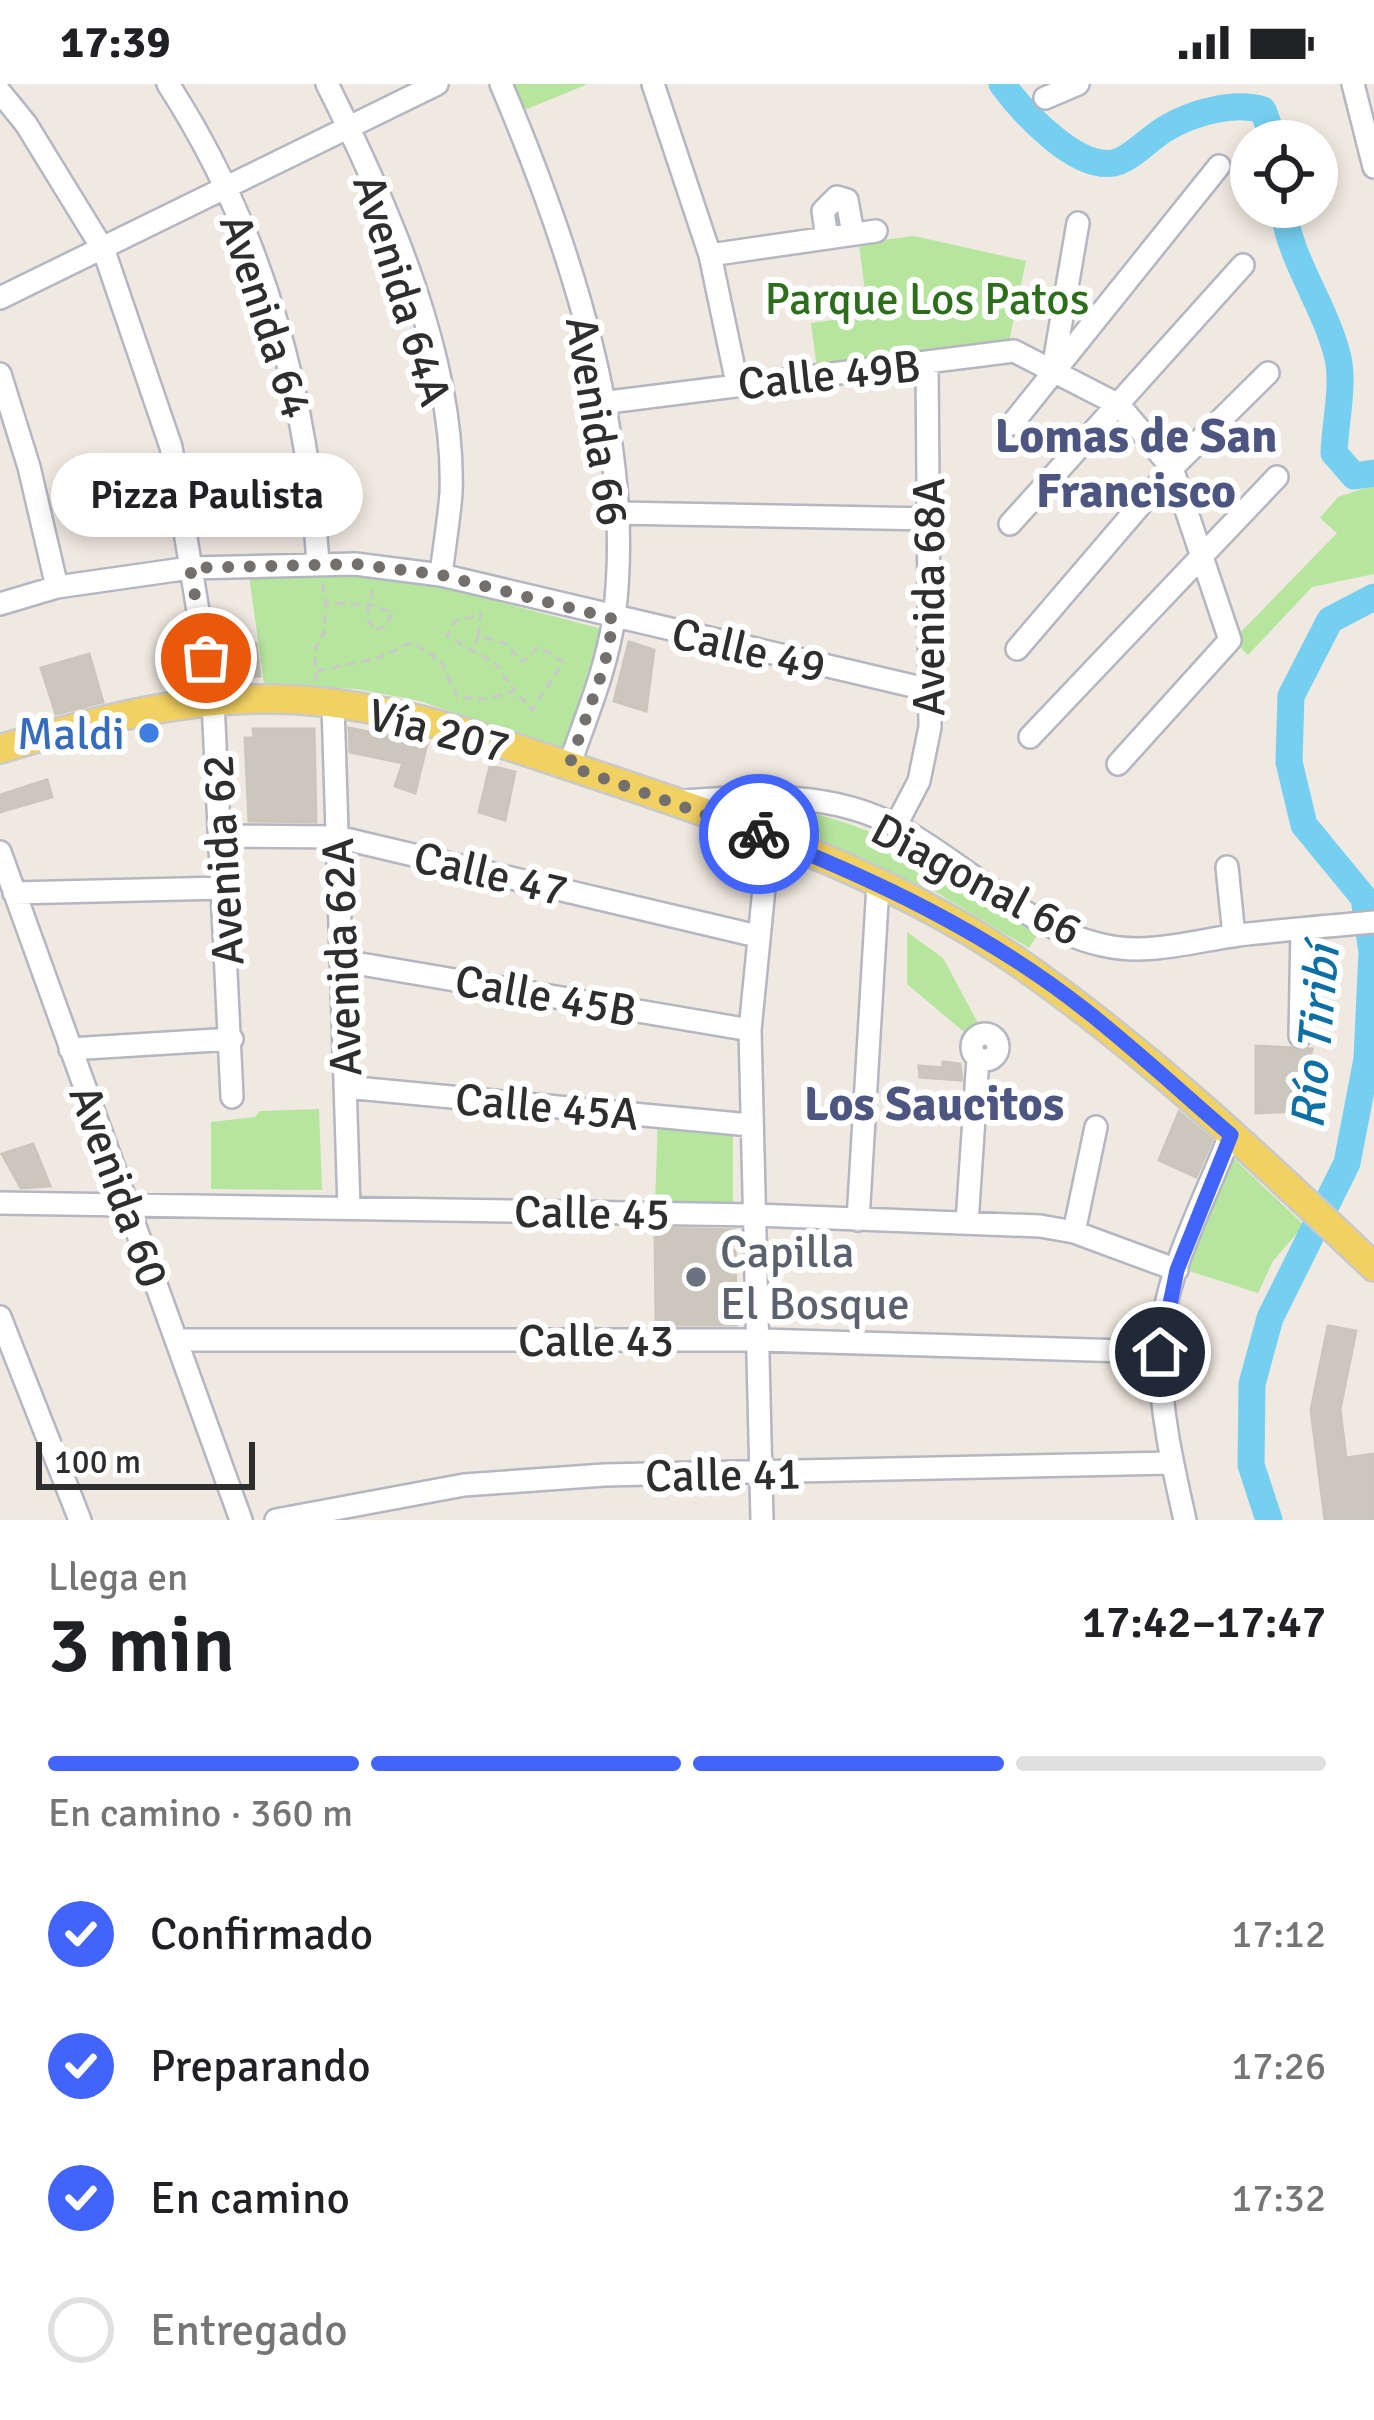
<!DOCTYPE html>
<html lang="es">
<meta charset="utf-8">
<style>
body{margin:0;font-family:Signika,sans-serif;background:#f2f2f2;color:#202124;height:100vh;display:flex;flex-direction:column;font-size:45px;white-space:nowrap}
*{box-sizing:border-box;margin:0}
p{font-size:39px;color:#757577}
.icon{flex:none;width:66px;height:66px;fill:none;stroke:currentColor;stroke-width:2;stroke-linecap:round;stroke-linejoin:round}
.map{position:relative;height:1436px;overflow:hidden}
.panel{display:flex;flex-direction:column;background:#fff;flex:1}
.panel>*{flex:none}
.tools{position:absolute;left:1230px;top:36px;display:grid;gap:24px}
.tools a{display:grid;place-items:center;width:108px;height:108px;border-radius:50%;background:#fff;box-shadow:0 6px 18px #0003;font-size:60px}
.scale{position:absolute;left:36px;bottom:30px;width:219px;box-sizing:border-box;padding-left:12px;border:6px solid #2e2e2e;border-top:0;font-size:33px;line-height:42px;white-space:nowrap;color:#2e2e2e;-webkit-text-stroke:9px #fff;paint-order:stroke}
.pin{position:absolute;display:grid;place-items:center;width:102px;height:102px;color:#fff;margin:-51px;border:6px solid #fff;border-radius:50%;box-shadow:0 3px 12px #0007}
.courier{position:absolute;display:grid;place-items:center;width:120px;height:120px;margin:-60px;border:9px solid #4264fb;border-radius:50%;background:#fff;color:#222;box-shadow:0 3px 15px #0007}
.bubble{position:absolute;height:84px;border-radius:42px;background:#fff;box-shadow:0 6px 18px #0003;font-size:39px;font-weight:600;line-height:84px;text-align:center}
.summary em{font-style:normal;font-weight:600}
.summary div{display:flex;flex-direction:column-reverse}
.summary{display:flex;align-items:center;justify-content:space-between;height:204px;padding:0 48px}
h1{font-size:78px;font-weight:600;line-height:90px}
.bar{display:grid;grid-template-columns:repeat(4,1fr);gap:18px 12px;align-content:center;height:144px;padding:0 48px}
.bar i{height:15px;border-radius:9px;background:#e0e0e0}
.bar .on{background:#4264fb}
.bar p{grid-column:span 4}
ol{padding:0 48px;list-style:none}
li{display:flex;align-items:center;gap:36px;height:132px}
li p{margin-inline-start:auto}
li .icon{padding:12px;border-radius:50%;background:#4264fb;color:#fff;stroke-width:4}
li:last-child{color:#757577}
li i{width:66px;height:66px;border:6px solid #e0e0e0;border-radius:50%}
.status{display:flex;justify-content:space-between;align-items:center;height:84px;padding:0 60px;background:#fff;direction:ltr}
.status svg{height:33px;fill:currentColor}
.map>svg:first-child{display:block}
.green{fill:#b6e59e}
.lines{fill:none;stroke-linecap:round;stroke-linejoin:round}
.river{stroke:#75cff0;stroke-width:27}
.building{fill:#cbc7bf;stroke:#cbc5ba;stroke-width:3}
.minor-casing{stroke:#b4b7c1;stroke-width:26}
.major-casing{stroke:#c9c9c9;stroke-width:32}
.path{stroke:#c9c9c9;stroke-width:3;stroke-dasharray:9 6;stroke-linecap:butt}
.minor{stroke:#fff;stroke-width:21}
.major{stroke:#f2d163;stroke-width:27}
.done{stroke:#726f6d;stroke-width:12;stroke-dasharray:0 21.6}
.route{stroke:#4264fb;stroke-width:15}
.shop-dot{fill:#3f7fe0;stroke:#fff;stroke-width:4.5}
.worship-dot{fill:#6b7280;stroke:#fff;stroke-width:4.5}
.labels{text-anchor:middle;stroke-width:12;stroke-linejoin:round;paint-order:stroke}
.street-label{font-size:45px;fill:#2e2e2e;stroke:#fff}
.park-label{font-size:45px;fill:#2c6e1b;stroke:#fff}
.shop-label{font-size:45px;fill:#366cbe;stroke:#fff;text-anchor:end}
.worship-label{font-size:45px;fill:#5b616d;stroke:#fff;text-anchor:start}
.neighbourhood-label{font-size:48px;font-weight:bold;fill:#4d5680;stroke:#fff}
.water-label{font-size:48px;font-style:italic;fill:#0d6fa3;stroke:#fff}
</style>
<div class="status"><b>17:39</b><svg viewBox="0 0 49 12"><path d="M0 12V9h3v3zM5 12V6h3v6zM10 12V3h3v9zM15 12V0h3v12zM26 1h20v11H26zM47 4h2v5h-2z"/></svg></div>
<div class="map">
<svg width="1374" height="1436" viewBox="0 0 1374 1436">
<rect width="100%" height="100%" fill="#efe9e1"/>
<path class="green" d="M511,0H588L522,27Z
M914,152L1026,177L1008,262L817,285L811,239L868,231L859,159Z
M1374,401V490L1312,503L1248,571L1233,556L1337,449L1320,434L1338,413Z
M249,491L361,492L431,500L602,545L563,666L420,617L357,605L264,600Z
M756,719C873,732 943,785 1041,845L1029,864L934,807L733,723Z
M907,848L943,874L978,939L964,948L907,900Z
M319,1025L322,1106L211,1105V1038L255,1033L260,1027Z
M658,1033L733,1039V1123L655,1120Z
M1230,1071L1304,1141L1273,1177L1258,1209L1183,1185Z"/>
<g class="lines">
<path class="river" d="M1002,0C1022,27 1081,93 1120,77C1136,70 1150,54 1165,45C1191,29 1234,17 1263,26L1274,57
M1283,123C1290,178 1325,220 1338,274C1344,302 1335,340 1334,369L1354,392L1374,389
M1269,1436L1251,1381L1252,1300L1270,1234L1347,1079L1367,975L1372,868L1364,814L1304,741L1289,678L1291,612L1330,536L1374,513"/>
</g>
<path class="building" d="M629,558L654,566L646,627L614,617Z
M256,560L260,592L225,594L219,562Z
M89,570L103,618L56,630L41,584Z
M349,644L427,660L415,709L395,702L403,679L350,668Z
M253,645H314L316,738L249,737L245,654H254Z
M490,682L515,688L505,736L479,728Z
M47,696L52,713L0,728V711Z
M1256,962L1312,965L1298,1027L1256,1029Z
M943,978L960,980L962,996L920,993L919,982L943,984Z
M1179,1028L1212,1056L1196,1093L1159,1076Z
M33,1060L50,1102L21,1104L2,1070Z
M655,1144L735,1146L736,1241H656Z
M1328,1242L1356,1247L1340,1325L1346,1374L1374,1370V1436H1325L1311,1326Z"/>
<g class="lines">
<defs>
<path id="minor" d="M168,0C261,144 307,309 318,479
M327,0C386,117 456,275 451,409C449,436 444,464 441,491
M501,0C568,158 637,358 614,533C607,584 586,633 569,682
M653,0L710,171L737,299
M1353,0L1374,83
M0,8L26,40L104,167L171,363L213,618L232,1013
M1045,14L1078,0
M827,154L823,127L837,113L847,116L853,150
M710,171L876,147
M0,214L437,0
M1053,285L1078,139
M0,290L29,383L57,503
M601,319L1014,267L1119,321L1172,384L1230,556L1118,680
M1012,340L1219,82
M617,429L930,435
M1010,440L1243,181
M0,520L57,503L190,484L355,480L441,491L930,606
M1017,565L1172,384L1268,289
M333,622L349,1124
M1030,653L1277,393
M684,717C755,711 833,707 898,743C965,779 1026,844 1102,861C1147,872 1194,857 1238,851C1283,846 1329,842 1374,838
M896,741L919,697L930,643L927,279
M221,752L337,753L757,852
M0,768L241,1436
M1227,783L1234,852
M14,809L223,804
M343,877L750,946
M972 963a13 13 0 1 1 26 0a13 13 0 1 1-26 0Z
M1300,952L1302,845
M70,965L232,955
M345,1003L750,1041
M0,1119L754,1131L1040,1142L1074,1148L1177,1186
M858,1136L878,801
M967,1139L978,974
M1074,1148L1096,1043
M0,1233L80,1436
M176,1256H758L1160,1268
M276,1436L464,1401L604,1391L1172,1379
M762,1436L750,946L769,754
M1185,1436C1173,1383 1160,1326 1160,1271C1160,1197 1204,1119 1230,1051"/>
<path id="major" d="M0,665C90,638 180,613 276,615C383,617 483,653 584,687C730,735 887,789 1015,876C1144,965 1261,1075 1374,1183"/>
</defs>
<use href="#minor" class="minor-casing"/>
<use href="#major" class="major-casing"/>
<path class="path" d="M322,499L326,519
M478,552L481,530L454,538L447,552L495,579L514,606
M317,587L378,574L412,558L441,577L457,613L486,615L515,607L532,626L563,578L539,563L522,578L507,560L478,552L472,566
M316,597L315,565L324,548L326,519L372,521L393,529L385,543L375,546L366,532L374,502"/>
<use href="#minor" class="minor"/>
<use href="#major" class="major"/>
</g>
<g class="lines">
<path class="done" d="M206,574L190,484L355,480L441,491L614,535L604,583L569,682L759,750"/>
<path class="route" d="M759,750C874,795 986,848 1084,925C1134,964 1182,1009 1231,1051L1177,1186L1160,1268"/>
</g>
<circle class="shop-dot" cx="149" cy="649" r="12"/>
<circle class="worship-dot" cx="696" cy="1193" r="12"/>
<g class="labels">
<g class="street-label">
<text transform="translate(403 206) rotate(73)" y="16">Avenida 64A</text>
<text transform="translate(267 232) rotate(72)" y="16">Avenida 64</text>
<text transform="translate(829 290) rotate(-6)" y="16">Calle 49B</text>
<text transform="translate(598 337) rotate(81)" y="16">Avenida 66</text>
<text transform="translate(928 513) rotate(-90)" y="16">Avenida 68A</text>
<text transform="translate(749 565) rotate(13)" y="16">Calle 49</text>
<text transform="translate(439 646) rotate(14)" y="16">Vía 207</text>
<text transform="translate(222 776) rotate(-93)" y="16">Avenida 62</text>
<text transform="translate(491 789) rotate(13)" y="16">Calle 47</text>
<text transform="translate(977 795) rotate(28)" y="16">Diagonal 66</text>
<text transform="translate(341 873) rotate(-92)" y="16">Avenida 62A</text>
<text transform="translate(546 911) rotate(10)" y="16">Calle 45B</text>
<text transform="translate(547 1022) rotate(5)" y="16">Calle 45A</text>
<text transform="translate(120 1102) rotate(70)" y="16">Avenida 60</text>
<text transform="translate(592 1128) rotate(1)" y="16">Calle 45</text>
<text x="596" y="1272">Calle 43</text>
<text transform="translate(723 1390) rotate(-1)" y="16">Calle 41</text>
</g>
<g class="park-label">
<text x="927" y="230">Parque Los Patos</text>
</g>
<g class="shop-label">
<text x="125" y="665">Maldi</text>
</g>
<g class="worship-label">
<text x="720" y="1183">Capilla<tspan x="720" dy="52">El Bosque</tspan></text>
</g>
<g class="neighbourhood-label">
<text x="1136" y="368">Lomas de San<tspan x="1136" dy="55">Francisco</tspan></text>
<text x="934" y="1036">Los Saucitos</text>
</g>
<g class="water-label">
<text transform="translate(1314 953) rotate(-85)" y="17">Río Tiribí</text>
</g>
</g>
</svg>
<div class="tools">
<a><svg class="icon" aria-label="locate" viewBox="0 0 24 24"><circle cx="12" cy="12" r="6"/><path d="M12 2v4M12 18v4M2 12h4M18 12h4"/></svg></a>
</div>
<div class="scale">100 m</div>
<div class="pin" style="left:206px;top:574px;background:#ea580c"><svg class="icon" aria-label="bag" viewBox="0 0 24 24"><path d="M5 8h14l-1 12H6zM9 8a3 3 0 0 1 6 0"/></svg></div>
<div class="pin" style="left:1160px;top:1268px;background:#1f2937"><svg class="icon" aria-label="home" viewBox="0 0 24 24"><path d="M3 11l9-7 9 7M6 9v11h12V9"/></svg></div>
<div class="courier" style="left:759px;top:750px"><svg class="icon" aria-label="bike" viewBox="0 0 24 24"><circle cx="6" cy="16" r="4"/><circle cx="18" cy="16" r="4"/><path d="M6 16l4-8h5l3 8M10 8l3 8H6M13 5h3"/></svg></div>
<div class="bubble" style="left:51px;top:369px;width:312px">Pizza Paulista</div>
</div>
<section class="panel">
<div class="summary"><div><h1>3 min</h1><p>Llega en</p></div><em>17:42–17:47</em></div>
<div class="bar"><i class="on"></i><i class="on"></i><i class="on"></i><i></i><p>En camino · 360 m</p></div>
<ol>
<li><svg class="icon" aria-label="check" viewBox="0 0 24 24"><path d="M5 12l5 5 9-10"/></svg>Confirmado<p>17:12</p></li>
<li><svg class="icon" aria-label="check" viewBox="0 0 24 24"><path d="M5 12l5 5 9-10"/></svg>Preparando<p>17:26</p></li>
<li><svg class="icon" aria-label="check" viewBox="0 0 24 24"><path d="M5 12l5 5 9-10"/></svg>En camino<p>17:32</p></li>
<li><i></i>Entregado</li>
</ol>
</section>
